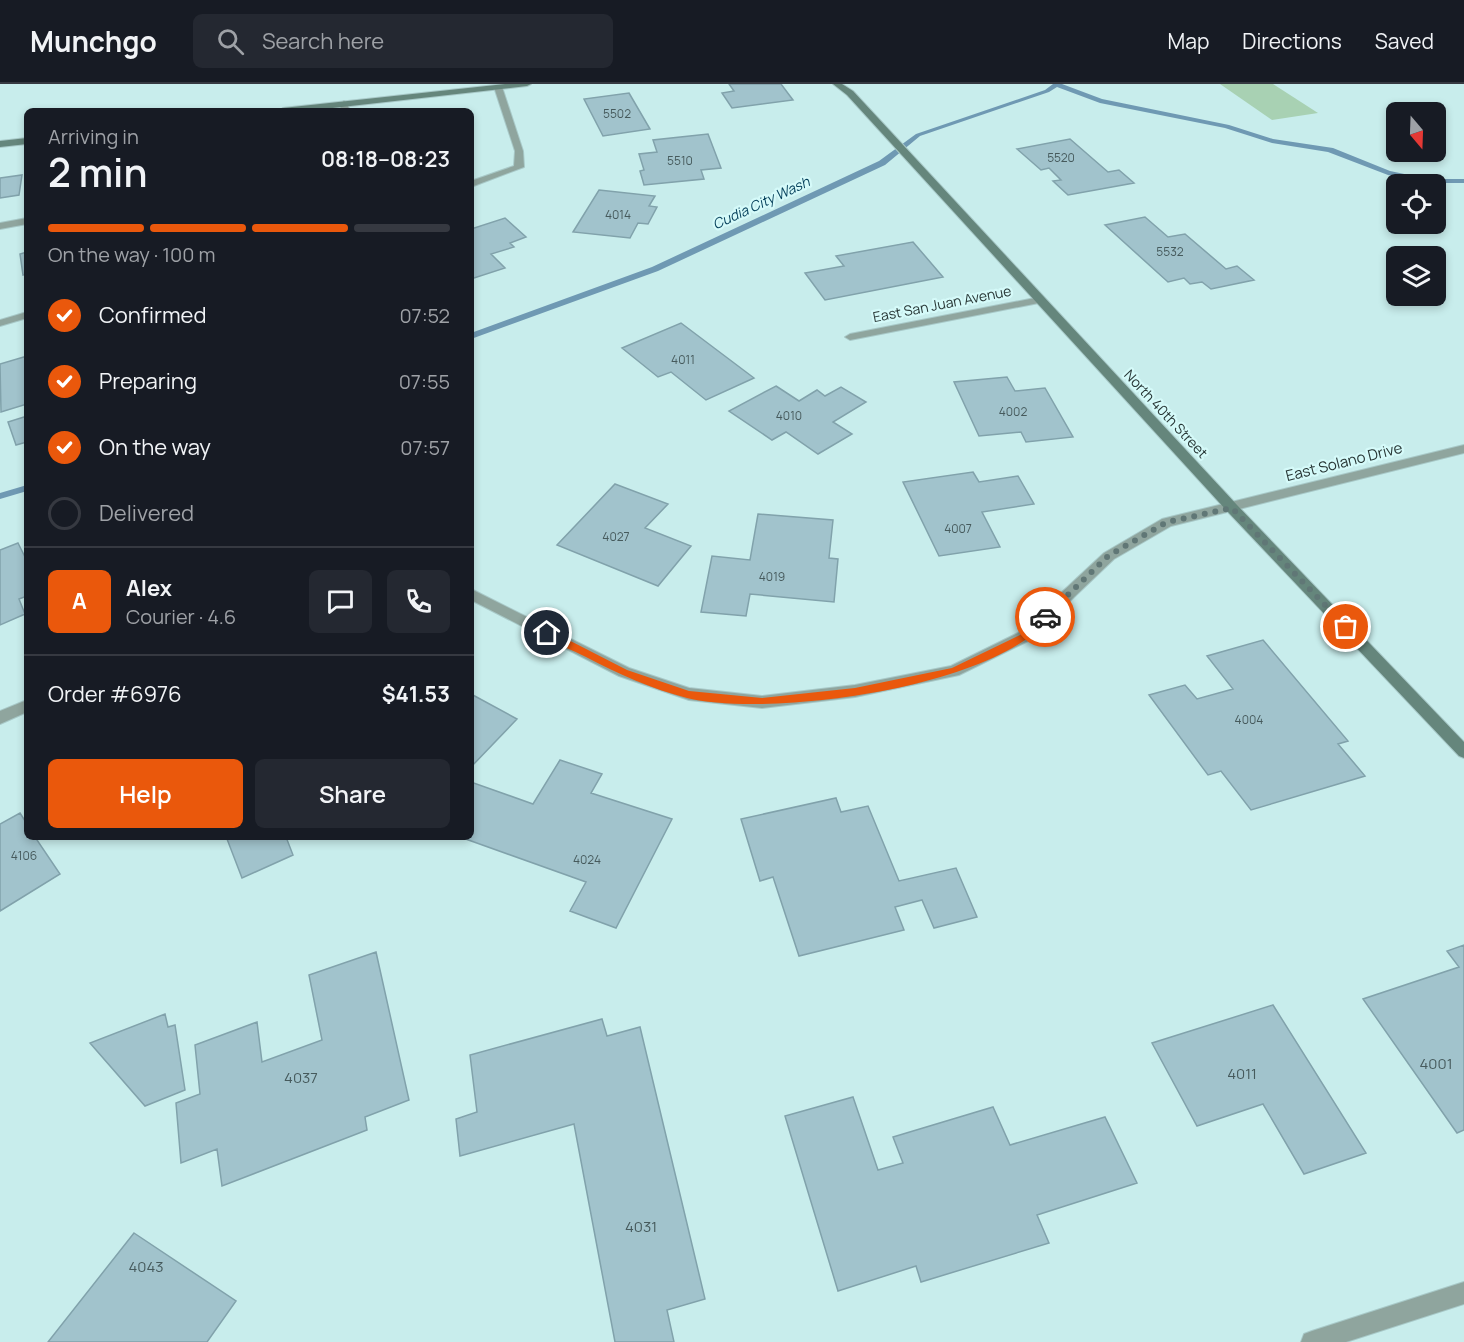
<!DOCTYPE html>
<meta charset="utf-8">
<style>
body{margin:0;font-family:Manrope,sans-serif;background:#242831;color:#f1f3f6;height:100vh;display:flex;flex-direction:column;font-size:22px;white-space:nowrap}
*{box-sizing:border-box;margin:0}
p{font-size:20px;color:#9ea1a6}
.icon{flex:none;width:33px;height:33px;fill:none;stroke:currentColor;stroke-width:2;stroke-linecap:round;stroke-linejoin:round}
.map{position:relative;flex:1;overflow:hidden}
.panel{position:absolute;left:24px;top:24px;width:450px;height:732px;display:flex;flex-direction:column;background:#171b24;border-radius:9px;box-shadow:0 3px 9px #0003}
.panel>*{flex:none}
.needle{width:39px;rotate:161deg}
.buttons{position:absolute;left:1386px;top:18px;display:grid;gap:12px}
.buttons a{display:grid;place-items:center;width:60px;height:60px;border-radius:9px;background:#171b24;box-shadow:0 3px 9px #0003;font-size:30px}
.pin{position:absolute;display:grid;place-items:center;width:51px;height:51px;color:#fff;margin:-26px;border:3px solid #fff;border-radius:50%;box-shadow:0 2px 6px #0007}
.courier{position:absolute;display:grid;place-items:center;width:60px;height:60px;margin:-30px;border:4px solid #ea580c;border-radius:50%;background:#fff;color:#222;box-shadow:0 2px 8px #0007}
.head em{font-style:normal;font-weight:600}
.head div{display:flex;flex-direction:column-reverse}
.head{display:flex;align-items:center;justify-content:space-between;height:102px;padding:0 24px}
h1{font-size:39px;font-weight:600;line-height:45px}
.bar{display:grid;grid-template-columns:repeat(4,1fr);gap:9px 6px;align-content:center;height:72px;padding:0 24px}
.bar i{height:8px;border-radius:4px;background:#363941}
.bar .on{background:#ea580c}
.bar p{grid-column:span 4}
.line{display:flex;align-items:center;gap:15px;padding:0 24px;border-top:2px solid #363941}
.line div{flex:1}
.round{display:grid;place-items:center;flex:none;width:63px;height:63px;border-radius:9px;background:#242831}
ol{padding:0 24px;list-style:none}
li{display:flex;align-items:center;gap:18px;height:66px}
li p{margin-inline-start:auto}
li .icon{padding:6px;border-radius:50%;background:#ea580c;color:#fff;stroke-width:4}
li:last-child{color:#9ea1a6}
li i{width:33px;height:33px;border:3px solid #363941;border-radius:50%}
.button{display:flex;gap:12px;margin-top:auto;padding:12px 24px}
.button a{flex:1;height:69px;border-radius:9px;background:#ea580c;color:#fff;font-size:24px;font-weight:600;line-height:69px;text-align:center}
.button a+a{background:#242831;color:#f1f3f6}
header{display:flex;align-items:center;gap:36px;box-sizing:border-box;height:84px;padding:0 30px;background:#171b24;border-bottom:2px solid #363941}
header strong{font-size:28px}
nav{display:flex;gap:33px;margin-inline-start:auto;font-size:21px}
.search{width:420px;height:54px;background:#242831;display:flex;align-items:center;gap:15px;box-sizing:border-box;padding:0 21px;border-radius:9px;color:#9ea1a6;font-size:22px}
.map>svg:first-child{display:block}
.green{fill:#a8d1b3}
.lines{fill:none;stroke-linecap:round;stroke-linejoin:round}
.stream{fill:#6f99b3;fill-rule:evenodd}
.building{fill:#a1c3cc;stroke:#81a2ab;stroke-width:1.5}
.lane-casing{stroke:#a8c9c8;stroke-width:2}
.street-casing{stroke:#a8c9c8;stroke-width:2}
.secondary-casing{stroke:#a8c9c8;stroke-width:2}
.lane{fill:#8fa59e;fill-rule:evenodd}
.street{fill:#8fa59e;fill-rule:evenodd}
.secondary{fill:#65867c;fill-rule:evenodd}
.route{fill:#ea580c}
.done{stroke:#607776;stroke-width:6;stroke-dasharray:0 10.8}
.labels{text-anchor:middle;stroke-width:4.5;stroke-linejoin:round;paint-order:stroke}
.number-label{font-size:12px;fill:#465a5c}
.far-water-label{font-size:14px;font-style:italic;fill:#023d58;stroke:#d5faf9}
.far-street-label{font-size:14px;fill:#283736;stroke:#d5faf9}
.street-label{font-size:15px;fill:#283736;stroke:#d5faf9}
.near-number-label{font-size:15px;fill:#465a5c}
</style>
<header>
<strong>Munchgo</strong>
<div class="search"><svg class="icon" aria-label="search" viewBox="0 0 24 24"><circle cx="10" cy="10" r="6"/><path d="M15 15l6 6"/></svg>Search here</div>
<nav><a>Map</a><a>Directions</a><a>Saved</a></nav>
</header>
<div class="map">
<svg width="1464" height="1258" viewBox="0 0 1464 1258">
<rect width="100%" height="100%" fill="#c8edec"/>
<path class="green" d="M1220,0H1273L1318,29L1272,36Z"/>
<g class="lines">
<path class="stream" d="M1053,0H1062L1102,15L1229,41L1273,55L1333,64L1390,87L1428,95H1464V99H1428L1388,91L1328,68L1272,59L1225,44L1100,19L1057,3L1049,8L920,52L885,81L658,187L471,255V249L652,183L879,77L916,50L1045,6Z
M27,401V407L0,415V409Z"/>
</g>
<path class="building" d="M729,0H781L793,16L732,24L722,9L734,7Z
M629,9L650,45L603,52L584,15Z
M708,50L721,84L701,86L704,95L644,101L640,87L644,86L639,70L657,68L653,56Z
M1070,55L1108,88L1119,86L1134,99L1068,111L1053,97L1061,96L1049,84L1041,86L1017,65Z
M22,91L19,111L0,114V94Z
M599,106L655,112L649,122L657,123L648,140L638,139L630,154L573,148Z
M1145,133L1168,153L1185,150L1226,185L1237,182L1254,196L1211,205L1202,198L1190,200L1184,194L1168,198L1105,141Z
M505,134L526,153L510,159L514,163L491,170L505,184L471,195V145Z
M913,158L943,193L825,216L805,189L844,182L836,172Z
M27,168V190L23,191L20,170Z
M681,239L754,294L706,316L671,288L658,293L622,264Z
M27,272V320L1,328L0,280Z
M1007,293L1015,307L1045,304L1073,353L1026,358L1021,348L979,352L954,298Z
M776,302L799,317L817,306L825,312L841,303L866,318L833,338L852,350L818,370L786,348L772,356L729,327Z
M27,332V358L16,361L8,338Z
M973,388L979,398L1018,392L1034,420L982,428L1000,463L939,472L903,398Z
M615,400L668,420L645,444L691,462L658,502L557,461Z
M758,430L833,436L829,474L838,475L834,518L750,510L746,532L701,528L712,472L750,476Z
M18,459L27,477V512L19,515L25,530L0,541V466Z
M1263,556L1348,657L1338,660L1365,692L1251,726L1221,687L1208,691L1149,611L1185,601L1197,615L1233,605L1207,572Z
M471,610L517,635L471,683Z
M560,676L602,690L591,709L672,735L616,844L570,827L586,798L460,753H471V698L533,720Z
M836,714L841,728L868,722L899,797L956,784L977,833L934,844L922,816L895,823L904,846L799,872L773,793L760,797L741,735Z
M20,729L27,740V753H35L60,790L0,827V740Z
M232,753H286L293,771L242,794L227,755Z
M1464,861V1046L1457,1049L1363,915L1459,883L1447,867Z
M376,868L409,1016L365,1033L367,1046L222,1102L217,1065L181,1079L176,1019L200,1010L195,961L257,938L262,978L322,956L309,891Z
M1273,921L1366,1069L1304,1090L1263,1020L1197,1042L1152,959Z
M165,930L168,943L175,941L185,1006L145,1022L90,959Z
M602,935L607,952L640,943L705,1215L667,1226L674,1258H615L574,1040L460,1072L456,1035L477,1028L470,971Z
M853,1013L878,1086L903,1079L893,1053L993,1023L1010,1061L1105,1033L1137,1099L1037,1131L1049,1159L921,1198L916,1182L838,1207L785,1032Z
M134,1149L236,1217L207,1258H48Z"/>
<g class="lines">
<defs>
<path id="lane" d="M344,17L348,20L349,27H341L340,20Z
M27,134V140L0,145V139Z"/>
<path id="street" d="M498,1L502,3L523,67L524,83L471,103V97L514,82L515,67L494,3Z
M1040,213L1045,216L1044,218L850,256L845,253L850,250Z
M27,228V234L0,242V236Z
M1464,361V369L1171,442L1114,475L1028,557L959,591L855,613L762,624L689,616L619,592L471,516V505L629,584L689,604L762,612L855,601L951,582L1018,549L1104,469L1162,435Z
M27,616V628L0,640V627Z
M1464,1198V1220L1346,1258H1301L1304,1250L1312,1247Z"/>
<path id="secondary" d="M505,0H531L527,2L306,27H279L283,24Z
M833,0H842L853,7L1237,421L1464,658V674L1459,672L1227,427L847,11Z
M27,54V60L0,63V57Z"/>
</defs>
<use href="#lane" class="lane-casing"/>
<use href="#street" class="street-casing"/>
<use href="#secondary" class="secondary-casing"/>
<use href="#lane" class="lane"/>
<use href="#street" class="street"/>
<use href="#secondary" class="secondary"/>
</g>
<path class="route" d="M1042,530L1050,533C997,604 770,634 687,614C652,605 618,590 586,573C573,566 553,560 543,549L551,547L627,586L689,607L762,614L855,604L952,584L1020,551Z"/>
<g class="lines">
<path class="done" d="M1045,533L1108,472L1167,438L1232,424L1346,543"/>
</g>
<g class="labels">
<g class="number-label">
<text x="617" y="34">5502</text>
<text x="1061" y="78">5520</text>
<text x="680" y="81">5510</text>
<text x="618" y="135">4014</text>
<text x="1170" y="172">5532</text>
<text x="683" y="280">4011</text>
<text x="1013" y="332">4002</text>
<text x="789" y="336">4010</text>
<text x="958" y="449">4007</text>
<text x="616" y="457">4027</text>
<text x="772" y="497">4019</text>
<text x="1249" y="640">4004</text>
<text x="24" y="776">4106</text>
<text x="587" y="780">4024</text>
</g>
<g class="far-water-label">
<text transform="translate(761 119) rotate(-25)" y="5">Cudia City Wash</text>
</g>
<g class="far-street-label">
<text transform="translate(942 220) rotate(-11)" y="5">East San Juan Avenue</text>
<text transform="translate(1166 330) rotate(47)" y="5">North 40th Street</text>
</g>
<g class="street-label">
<text transform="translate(1344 378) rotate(-14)" y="5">East Solano Drive</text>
</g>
<g class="near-number-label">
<text x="1436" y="985">4001</text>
<text x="1242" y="995">4011</text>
<text x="301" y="999">4037</text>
<text x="641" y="1148">4031</text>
<text x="146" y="1188">4043</text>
</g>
</g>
</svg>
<div class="buttons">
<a><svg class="needle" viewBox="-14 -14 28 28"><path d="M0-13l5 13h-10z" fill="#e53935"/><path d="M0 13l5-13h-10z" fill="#9ea1a6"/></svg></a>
<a><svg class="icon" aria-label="locate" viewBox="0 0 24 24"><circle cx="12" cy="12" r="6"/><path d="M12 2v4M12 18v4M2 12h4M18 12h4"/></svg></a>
<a><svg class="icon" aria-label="layers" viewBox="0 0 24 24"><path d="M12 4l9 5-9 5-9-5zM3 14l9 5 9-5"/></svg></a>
</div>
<div class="pin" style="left:1346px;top:543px;background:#ea580c"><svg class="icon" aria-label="bag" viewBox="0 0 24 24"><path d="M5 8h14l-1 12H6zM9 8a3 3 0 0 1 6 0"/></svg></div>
<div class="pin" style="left:547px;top:549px;background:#1f2937"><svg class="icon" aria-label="home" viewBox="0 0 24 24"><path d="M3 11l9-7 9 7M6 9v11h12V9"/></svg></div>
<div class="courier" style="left:1045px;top:533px"><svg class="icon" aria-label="car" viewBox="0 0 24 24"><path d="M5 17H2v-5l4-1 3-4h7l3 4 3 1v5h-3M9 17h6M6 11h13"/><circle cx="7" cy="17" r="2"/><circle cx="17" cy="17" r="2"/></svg></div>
<section class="panel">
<div class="head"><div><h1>2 min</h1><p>Arriving in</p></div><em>08:18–08:23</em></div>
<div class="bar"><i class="on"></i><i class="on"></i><i class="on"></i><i></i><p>On the way · 100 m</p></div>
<ol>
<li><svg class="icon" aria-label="check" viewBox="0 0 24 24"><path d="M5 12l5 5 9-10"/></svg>Confirmed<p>07:52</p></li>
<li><svg class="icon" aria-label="check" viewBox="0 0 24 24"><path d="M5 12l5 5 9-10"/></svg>Preparing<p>07:55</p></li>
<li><svg class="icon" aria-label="check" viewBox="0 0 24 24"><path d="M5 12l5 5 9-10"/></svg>On the way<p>07:57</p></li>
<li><i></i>Delivered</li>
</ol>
<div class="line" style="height:108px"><b class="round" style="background:#ea580c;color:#fff">A</b><div><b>Alex</b><p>Courier · 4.6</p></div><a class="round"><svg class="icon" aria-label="chat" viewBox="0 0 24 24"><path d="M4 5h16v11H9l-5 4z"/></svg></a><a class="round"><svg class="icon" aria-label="phone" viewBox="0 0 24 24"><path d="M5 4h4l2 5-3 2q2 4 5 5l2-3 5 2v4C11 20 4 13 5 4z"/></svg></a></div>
<div class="line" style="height:78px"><div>Order #6976</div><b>$41.53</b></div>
<div class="button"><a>Help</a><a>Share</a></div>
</section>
</div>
